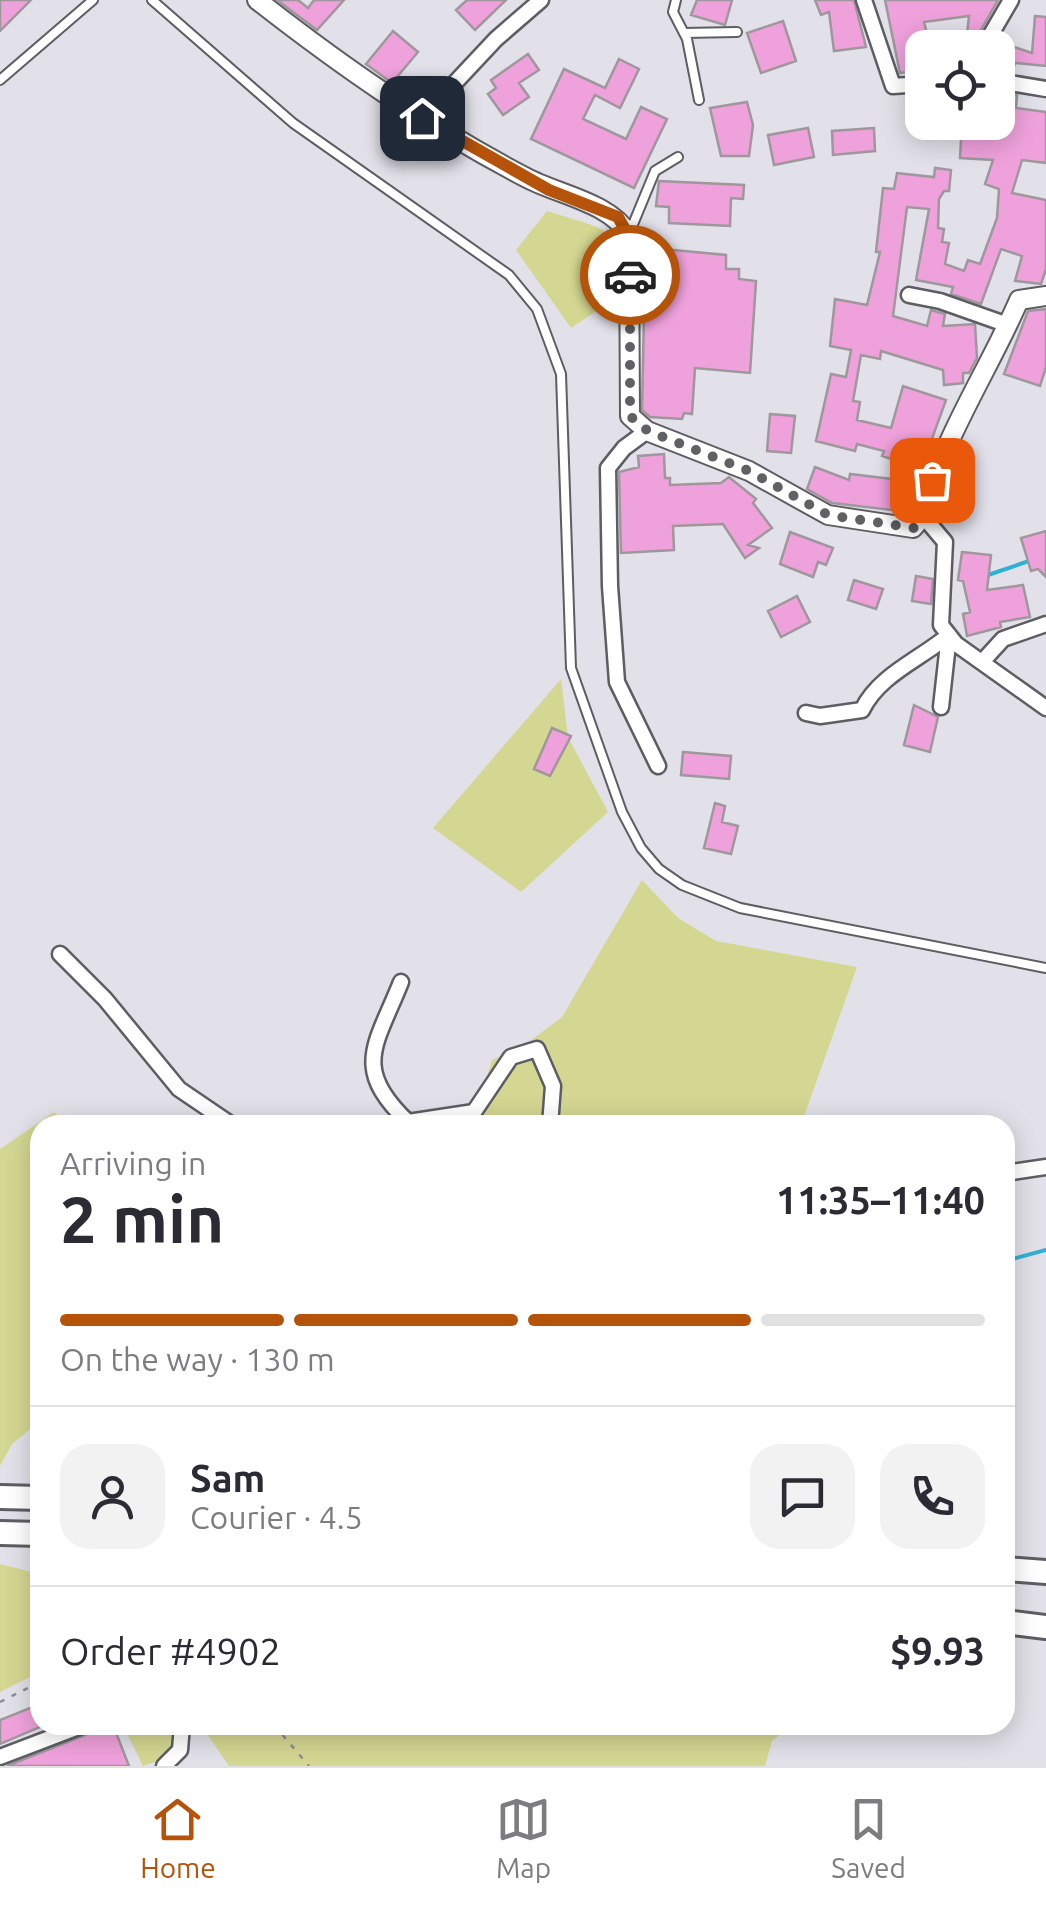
<!DOCTYPE html>
<meta charset="utf-8">
<style>
body{margin:0;font-family:Ubuntu,sans-serif;background:#f2f2f3;color:#2b2b33;height:100vh;display:flex;flex-direction:column;font-size:38px;white-space:nowrap}
*{box-sizing:border-box;margin:0}
p{font-size:32px;color:#7c7c81}
.icon{flex:none;width:55px;height:55px;fill:none;stroke:currentColor;stroke-width:2;stroke-linecap:round;stroke-linejoin:round}
.map{position:relative;flex:1;overflow:hidden}
.details{position:absolute;left:30px;top:1115px;width:985px;height:620px;display:flex;flex-direction:column;background:#fff;border-radius:30px;box-shadow:0 5px 25px #0003}
.details>*{flex:none}
.fabs{position:absolute;left:905px;top:30px;display:grid;gap:20px}
.fabs a{display:grid;place-items:center;width:110px;height:110px;border-radius:20px;background:#fff;box-shadow:0 5px 25px #0003;font-size:50px}
.pin{position:absolute;display:grid;place-items:center;width:85px;height:85px;color:#fff;margin:-42px;border-radius:20px;box-shadow:0 5px 15px #0006}
.courier{position:absolute;display:grid;place-items:center;width:100px;height:100px;margin:-50px;border:8px solid #b45309;border-radius:50%;background:#fff;color:#222;box-shadow:0 2px 12px #0007}
.overview em{font-style:normal;font-weight:700}
.overview div{display:flex;flex-direction:column-reverse}
.overview{display:flex;align-items:center;justify-content:space-between;height:170px;padding:0 30px}
h1{font-size:65px;font-weight:700;line-height:75px}
.bar{display:grid;grid-template-columns:repeat(4,1fr);gap:15px 10px;align-content:center;height:120px;padding:0 30px}
.bar i{height:12px;border-radius:8px;background:#e1e1e2}
.bar .current{background:#b45309}
.bar p{grid-column:span 4}
.line{display:flex;align-items:center;gap:25px;padding:0 30px;border-top:2px solid #e1e1e2}
.line div{flex:1}
.round{display:grid;place-items:center;flex:none;width:105px;height:105px;border-radius:30px;background:#f2f2f3}
.tab-bar{display:flex;justify-content:space-around;align-items:center;height:140px;border-top:2px solid #e1e1e2;background:#fff;font-size:28px;color:#7c7c81}
.tab-bar a{display:grid;justify-items:center;gap:5px}
.tab-bar .current{color:#b45309}
.map>svg:first-child{display:block}
.green{fill:#d4d791}
.lines{fill:none;stroke-linecap:round;stroke-linejoin:round}
.stream{stroke:#32b0d4;stroke-width:4}
.building{fill:#efa1db;stroke:#9e979c;stroke-width:2.5}
.service-casing{stroke:#5d5d63;stroke-width:12}
.minor-casing{stroke:#5d5d63;stroke-width:19}
.tertiary-casing{stroke:#5d5d63;stroke-width:22}
.trunk-casing{stroke:#5d5d63;stroke-width:28}
.path{stroke:#8d8c92;stroke-width:2.5;stroke-dasharray:5 8;stroke-linecap:butt}
.service{stroke:#fff;stroke-width:8}
.minor{stroke:#fff;stroke-width:14}
.tertiary{stroke:#fff;stroke-width:18}
.trunk{stroke:#fff;stroke-width:22}
.done{stroke:#616064;stroke-width:10;stroke-dasharray:0 18}
.route{stroke:#b45309;stroke-width:12}
</style>
<div class="map">
<svg width="1046" height="1766" viewBox="0 0 1046 1766">
<rect width="100%" height="100%" fill="#e2e1e9"/>
<path class="green" d="M547,211C609,231 622,224 619,296L571,328L516,250Z
M561,679L568,737L608,812L521,892L433,828Z
M642,880L678,918L716,941L857,967L801,1125H472L492,1060L522,1047L562,1017Z
M54,1112L66,1125H40V1421L12,1444L0,1466V1149Z
M0,1564L40,1574V1672L0,1692Z
M123,1725H171L173,1746L163,1759L143,1766Z
M201,1725H791L772,1741L765,1766H229Z"/>
<g class="lines">
<path class="stream" d="M985,576L1032,560
M1005,1261L1046,1250"/>
</g>
<path class="building" d="M0,0H31L0,31Z
M277,0H298L308,8L314,0H344L317,30Z
M467,0H506L475,30L456,10Z
M697,0H732L725,25L691,15Z
M815,0H854L866,47L834,51L829,12L821,15Z
M885,0H998L978,35L967,34L969,16L924,22L931,48H922V70L900,73Z
M1035,16L1046,17V66L1015,63L1012,73L998,71L999,42L1032,53Z
M783,21L796,61L761,73L747,33Z
M393,31L418,52L392,83L366,64Z
M528,54L539,70L519,83L529,97L503,115L488,94L496,88L491,80Z
M619,59L639,69L620,108L595,95L583,119L626,139L641,107L667,119L634,188L531,139L564,69L605,88Z
M998,92L1017,95L1016,108L1046,112V163L1022,160L1012,193L1046,200V269L1041,284L1015,281L1022,256L1001,249L981,304L951,294L953,287L916,280L929,209L907,207L893,316L927,326L931,310L945,314L943,326L975,324L977,358L969,373H963V383L944,385L943,370L881,351L880,359L861,355L853,401L860,402L857,420L891,428L903,386L946,400L921,469L882,456L884,451L857,444L855,451L816,441L831,374L846,377L851,350L830,346L835,299L867,305L880,252H876L883,188L894,189L897,173L934,177L935,168L951,170L949,191H944L939,199L938,228L944,229L942,242L949,243L945,264L964,271L968,260L980,264L997,218L999,189L985,184L993,160L960,158L962,122H998Z
M747,102L753,125L749,156H721L710,108Z
M808,128L814,157L774,165L768,135Z
M874,128L875,151L833,155L832,131Z
M659,181L744,185L743,199L731,198L730,226L669,223V207L656,206Z
M663,249L726,255V269H739V279L756,281L750,373L695,368L692,414L684,413L682,419L650,417L642,410L644,314H658Z
M1046,309V367L1040,386L1004,374L1028,311Z
M770,414L795,416L791,453L767,451Z
M664,454L665,478H670V485L721,483L729,477L756,499L753,503L772,528L748,545L759,548L745,558L723,524L673,526L674,550L621,553L619,472L639,467L638,456Z
M815,467L849,480L850,474L918,482L917,496L909,512L832,503L807,489Z
M1046,531V577L1038,569L1031,571L1021,538Z
M790,532L833,548L826,565L818,562L813,577L780,564Z
M962,552L991,555L987,590L1023,585L1030,617L1000,622L1001,627L967,636L963,614L970,612L963,581L958,580Z
M916,576L933,579L931,604L912,601Z
M854,580L883,589L876,609L848,600Z
M797,596L810,622L781,637L768,611Z
M914,705L938,717L930,752L904,745Z
M552,728L571,736L550,776L534,769Z
M683,752L731,756L729,779L681,775Z
M715,803L725,806L722,822L738,826L731,854L704,848Z
M40,1704V1727L0,1744V1720Z
M113,1725L129,1766H7L90,1733Z"/>
<g class="lines">
<defs>
<path id="service" d="M152,0L293,123L509,275L537,309L561,374L571,668L622,812L641,848L659,869L682,885L740,908L1046,968
M676,0L673,12L687,39L699,100
M684,33L737,32
M0,80L93,0
M629,234L655,171L678,157"/>
<path id="minor" d="M864,0L893,86L922,84
M983,48L1011,0
M998,81L1046,89
M422,118L496,39L541,0
M909,295L940,301L1008,325
M647,431L624,448L608,468L610,586L617,682L658,766
M923,516L945,542L941,625L956,644L1046,708
M982,662L1003,639L1046,624
M941,707L949,635
M806,713L820,716L862,710C879,675 919,660 949,635
M60,954L105,999L179,1089L232,1125
M401,982C376,1045 351,1068 408,1122L474,1112L511,1057L537,1049L553,1086L550,1125
M1005,1173L1046,1167
M0,1757L84,1725
M164,1766L180,1750L182,1725"/>
<path id="tertiary" d="M257,0C344,68 426,125 525,177C558,195 610,202 629,235L630,416L647,431L749,471L828,515L913,528C931,508 935,474 946,449C968,398 997,351 1019,300L1046,296"/>
<path id="trunk" d="M0,1497L40,1498
M0,1533L40,1534
M1005,1569L1046,1572
M1005,1622L1046,1627"/>
</defs>
<use href="#service" class="service-casing"/>
<use href="#minor" class="minor-casing"/>
<use href="#tertiary" class="tertiary-casing"/>
<use href="#trunk" class="trunk-casing"/>
<path class="path" d="M0,1702L40,1682
M274,1725L309,1766"/>
<use href="#service" class="service"/>
<use href="#minor" class="minor"/>
<use href="#tertiary" class="tertiary"/>
<use href="#trunk" class="trunk"/>
</g>
<g class="lines">
<path class="done" d="M630,275V416L648,431L749,471L828,515L914,528L924,516L932,480"/>
<path class="route" d="M422,118L549,190L618,217L628,235L630,275"/>
</g>
</svg>
<div class="fabs">
<a><svg class="icon" aria-label="locate" viewBox="0 0 24 24"><circle cx="12" cy="12" r="6"/><path d="M12 2v4M12 18v4M2 12h4M18 12h4"/></svg></a>
</div>
<div class="pin" style="left:932px;top:480px;background:#ea580c"><svg class="icon" aria-label="bag" viewBox="0 0 24 24"><path d="M5 8h14l-1 12H6zM9 8a3 3 0 0 1 6 0"/></svg></div>
<div class="pin" style="left:422px;top:118px;background:#1f2937"><svg class="icon" aria-label="home" viewBox="0 0 24 24"><path d="M3 11l9-7 9 7M6 9v11h12V9"/></svg></div>
<div class="courier" style="left:630px;top:275px"><svg class="icon" aria-label="car" viewBox="0 0 24 24"><path d="M5 17H2v-5l4-1 3-4h7l3 4 3 1v5h-3M9 17h6M6 11h13"/><circle cx="7" cy="17" r="2"/><circle cx="17" cy="17" r="2"/></svg></div>
<section class="details">
<div class="overview"><div><h1>2 min</h1><p>Arriving in</p></div><em>11:35–11:40</em></div>
<div class="bar"><i class="current"></i><i class="current"></i><i class="current"></i><i></i><p>On the way · 130 m</p></div>
<div class="line" style="height:180px"><a class="round"><svg class="icon" aria-label="person" viewBox="0 0 24 24"><circle cx="12" cy="8" r="4"/><path d="M4 21q1-7 8-7t8 7"/></svg></a><div><b>Sam</b><p>Courier · 4.5</p></div><a class="round"><svg class="icon" aria-label="chat" viewBox="0 0 24 24"><path d="M4 5h16v11H9l-5 4z"/></svg></a><a class="round"><svg class="icon" aria-label="phone" viewBox="0 0 24 24"><path d="M5 4h4l2 5-3 2q2 4 5 5l2-3 5 2v4C11 20 4 13 5 4z"/></svg></a></div>
<div class="line" style="height:130px"><div>Order #4902</div><b>$9.93</b></div>
</section>
</div>
<nav class="tab-bar">
<a class="current"><svg class="icon" aria-label="home" viewBox="0 0 24 24"><path d="M3 11l9-7 9 7M6 9v11h12V9"/></svg>Home</a>
<a><svg class="icon" aria-label="map" viewBox="0 0 24 24"><path d="M3 6l6-2 6 2 6-2v14l-6 2-6-2-6 2zM9 4v14M15 6v14"/></svg>Map</a>
<a><svg class="icon" aria-label="saved" viewBox="0 0 24 24"><path d="M7 4h10v16l-5-4-5 4z"/></svg>Saved</a>
</nav>
